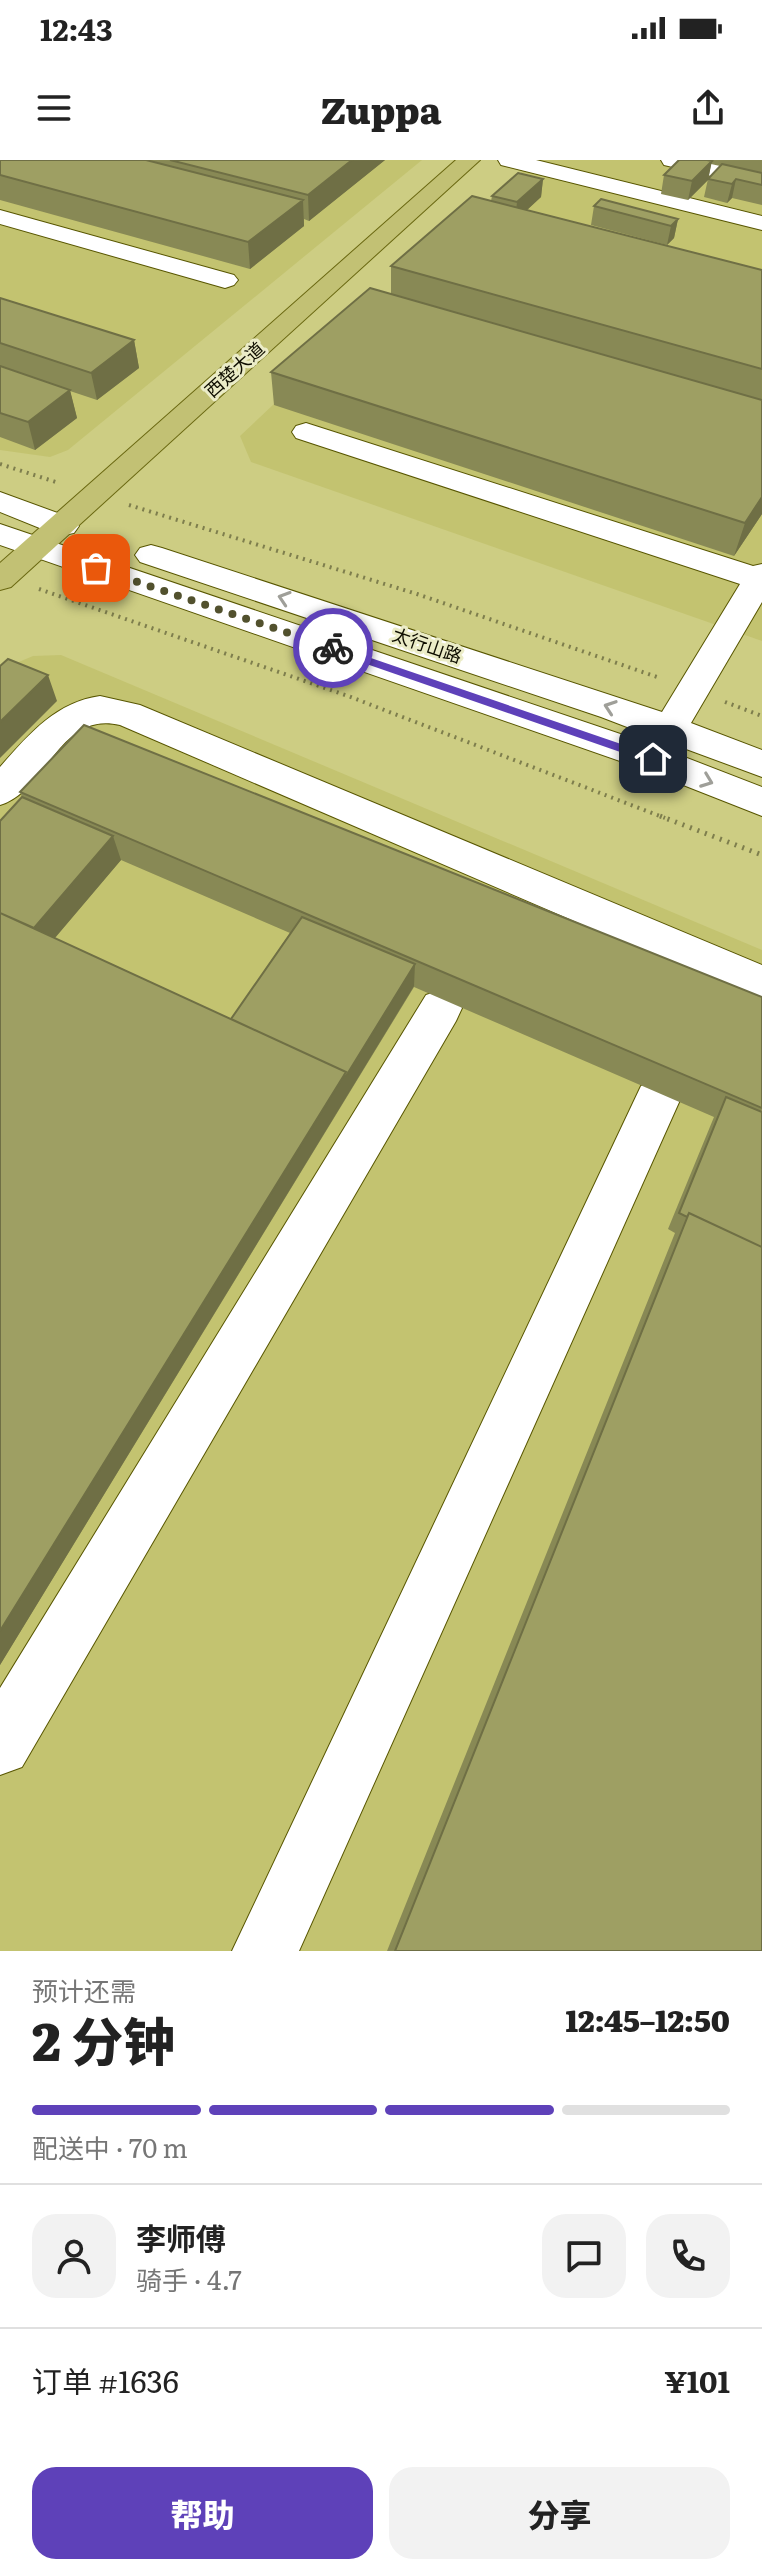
<!DOCTYPE html>
<html lang="zh">
<meta charset="utf-8">
<style>
body{margin:0;font-family:Literata,"Noto Sans SC",serif;background:#f2f2f2;color:#222;height:100vh;display:flex;flex-direction:column;font-size:30px;white-space:nowrap}
*{box-sizing:border-box;margin:0}
p{font-size:26px;color:#767676}
.icon{flex:none;width:44px;height:44px;fill:none;stroke:currentColor;stroke-width:2;stroke-linecap:round;stroke-linejoin:round}
.map{position:relative;height:1791px;overflow:hidden}
.drawer{display:flex;flex-direction:column;background:#fff;flex:1}
.drawer>*{flex:none}
.pin{position:absolute;display:grid;place-items:center;width:68px;height:68px;color:#fff;margin:-34px;border-radius:16px;box-shadow:0 4px 12px #0006}
.courier{position:absolute;display:grid;place-items:center;width:80px;height:80px;margin:-40px;border:6px solid #5e41b9;border-radius:50%;background:#fff;color:#222;box-shadow:0 2px 10px #0007}
.headline em{font-style:normal;font-weight:800}
.headline div{display:flex;flex-direction:column-reverse}
.headline{display:flex;align-items:center;justify-content:space-between;height:136px;padding:0 32px}
h1{font-size:52px;font-weight:800;line-height:60px}
.bar{display:grid;grid-template-columns:repeat(4,1fr);gap:12px 8px;align-content:center;height:96px;padding:0 32px}
.bar i{height:10px;border-radius:6px;background:#e0e0e0}
.bar .active{background:#5e41b9}
.bar p{grid-column:span 4}
.line{display:flex;align-items:center;gap:20px;padding:0 32px;border-top:2px solid #e0e0e0}
.line div{flex:1}
.round{display:grid;place-items:center;flex:none;width:84px;height:84px;border-radius:24px;background:#f2f2f2}
.action{display:flex;gap:16px;margin-top:auto;padding:16px 32px}
.action a{flex:1;height:92px;border-radius:24px;background:#5e41b9;color:#fff;font-size:32px;font-weight:800;line-height:92px;text-align:center}
.action a+a{background:#f2f2f2;color:#222}
.status{display:flex;justify-content:space-between;align-items:center;height:56px;padding:0 40px;background:#fff;direction:ltr}
.status svg{height:22px;fill:currentColor}
header{display:flex;justify-content:space-between;align-items:center;height:104px;padding:0 32px;background:#fff;font-size:36px;font-weight:800}
.map>svg:first-child{display:block}
.built{fill:#c3c370}
.lines{fill:none;stroke-linecap:round;stroke-linejoin:round}
.minor-casing{stroke:#585600;stroke-width:2}
.major-casing{stroke:#696710;stroke-width:2}
.path-far1{stroke:#7e7e4d;stroke-width:4;stroke-dasharray:2 5;stroke-linecap:butt}
.path{stroke:#7e7e4d;stroke-width:5;stroke-dasharray:2 6;stroke-linecap:butt}
.minor{fill:#fff;fill-rule:evenodd}
.major{fill:#c2c174;fill-rule:evenodd}
.wall{fill:#888955;fill-rule:evenodd}
.shaded-wall{fill:#6f6f45}
.building{fill:#9e9f63;stroke:#6f6f45;stroke-width:2}
.oneway{stroke:#9f9f99}
.route{fill:#5e41b9}
.done{stroke:#52512e;stroke-width:8;stroke-dasharray:0 14.4}
.labels{text-anchor:middle;stroke-width:6;stroke-linejoin:round;paint-order:stroke}
.far-street-label{font-size:18px;fill:#0f0e00;stroke:#ebecc7}
</style>
<div class="status"><b>12:43</b><svg viewBox="0 0 49 12"><path d="M0 12V9h3v3zM5 12V6h3v6zM10 12V3h3v9zM15 12V0h3v12zM26 1h20v11H26zM47 4h2v5h-2z"/></svg></div>
<header><svg class="icon" aria-label="menu" viewBox="0 0 24 24"><path d="M4 6h16M4 12h16M4 18h16"/></svg>Zuppa<svg class="icon" aria-label="share" viewBox="0 0 24 24"><path d="M12 15V3M7 8l5-5 5 5M5 13v7h14v-7"/></svg></header>
<div class="map">
<svg width="762" height="1791" viewBox="0 0 762 1791">
<rect width="100%" height="100%" fill="#cdcd83"/>
<path class="built" d="M0,0H422L68,290L50,297L0,290Z
M534,0H762V481L251,302L240,276Z
M61,495L762,790V1791H0V510L33,496Z"/>
<g class="lines">
<defs>
<path id="minor" d="M498,0H536L762,56V70L501,5Z
M661,0H701L762,14V28L664,5Z
M0,50L234,115L238,120L234,125L225,128L0,64Z
M306,263L753,406L762,404V442L691,563L762,590V617L678,586L674,593L762,627V656L640,608L0,385V364L644,582L648,575L601,557L140,402L135,395L140,388L151,385L162,388L662,552L740,424L296,278L292,272L296,266Z
M0,332L74,359L79,366L74,373L63,375L52,373L0,352Z
M100,536L140,545L762,805V842L120,565C59,550 47,631 0,645V607C28,575 56,542 100,536Z
M441,830L456,835L462,848L456,861L22,1607L0,1615V1528L426,835Z
M657,920L673,926L680,940L299,1791H232L641,926Z"/>
<path id="major" d="M456,0H480L11,427L0,430V403Z"/>
</defs>
<use href="#minor" class="minor-casing"/>
<use href="#major" class="major-casing"/>
<path class="path-far1" d="M0,304L59,323
M129,345L417,434L660,518
M39,429L348,536L665,658
M725,542L762,556"/>
<path class="path" d="M660,656L762,695"/>
<use href="#minor" class="minor"/>
<use href="#major" class="major"/>
</g>
<path class="wall" d="M0,0H385L309,61L304,59V66L250,109L0,40Z
M679,0H762V45L732,38L727,43L704,37L708,19L720,6L711,4L708,20L688,40L661,34L664,15Z
M543,19L541,37L527,50L762,110V354L734,396L274,245L271,212L391,134V106L491,41L492,36Z
M594,46L678,59L674,78L667,85L591,65Z
M0,138L134,180L139,208L97,240L70,231L77,258L35,290L0,277Z
M20,632L762,837V1791H387L675,1073L668,1069L714,957L414,827L0,1505V661L22,637ZM121,700L290,773L231,859L55,778Z"/>
<path class="shaded-wall" d="M352,0H385L309,61L308,35Z
M712,1L708,20L688,40L692,21Z
M543,19L541,37L515,61L517,42Z
M736,19L732,38L727,43L732,24Z
M303,40L304,66L250,109L248,82Z
M678,59L674,78L667,85L671,66Z
M134,180L139,208L97,240L91,213Z
M70,230L77,258L35,290L28,262Z
M762,337V354L734,396L745,363Z
M48,515L57,541L0,598V562Z
M113,676L121,700L42,793L31,771Z
M415,804L414,826L0,1505V1471L346,912Z"/>
<path class="building" d="M0,0H146L303,40L248,82L0,15Z
M170,0H352L308,35Z
M679,0H707L712,1L692,21L664,15Z
M722,4L762,13V25L736,19L732,24L708,19Z
M518,13L543,19L517,42L492,36Z
M472,36L762,110V209L391,106Z
M601,39L678,59L671,66L594,46Z
M370,128L762,240V337L745,363L271,212Z
M0,138L134,180L91,213L0,183Z
M0,206L70,230L28,262L0,253Z
M8,499L48,515L0,562V506Z
M84,565L762,837V948L20,632Z
M22,637L113,676L34,768L0,753V661Z
M0,753L346,912L0,1471Z
M302,757L415,804L346,916L344,915L346,912L231,859Z
M726,937L762,952V1087L689,1053L687,1057L679,1053Z
M689,1053L762,1087V1791H395Z"/>
<defs><path id="oneway-chevron" d="M-2-3.5L2.5 0L-2 3.5" fill="none" stroke-width="1.6" stroke-linecap="round" stroke-linejoin="round" transform="scale(2)"/></defs>
<g class="oneway">
<use href="#oneway-chevron" transform="translate(284 438) rotate(-162)"/>
<use href="#oneway-chevron" transform="translate(610 547) rotate(-161)"/>
<use href="#oneway-chevron" transform="translate(707 621) rotate(21)"/>
</g>
<path class="route" d="M333,485L656,596L658,599L649,602L329,491V486Z"/>
<g class="lines">
<path class="done" d="M96,408L333,488"/>
</g>
<g class="labels">
<g class="far-street-label">
<text transform="translate(235 210) rotate(-42)" y="6">西楚大道</text>
<text transform="translate(427 486) rotate(19)" y="6">太行山路</text>
</g>
</g>
</svg>
<div class="pin" style="left:96px;top:408px;background:#ea580c"><svg class="icon" aria-label="bag" viewBox="0 0 24 24"><path d="M5 8h14l-1 12H6zM9 8a3 3 0 0 1 6 0"/></svg></div>
<div class="pin" style="left:653px;top:599px;background:#1f2937"><svg class="icon" aria-label="home" viewBox="0 0 24 24"><path d="M3 11l9-7 9 7M6 9v11h12V9"/></svg></div>
<div class="courier" style="left:333px;top:488px"><svg class="icon" aria-label="bike" viewBox="0 0 24 24"><circle cx="6" cy="16" r="4"/><circle cx="18" cy="16" r="4"/><path d="M6 16l4-8h5l3 8M10 8l3 8H6M13 5h3"/></svg></div>
</div>
<section class="drawer">
<div class="headline"><div><h1>2 分钟</h1><p>预计还需</p></div><em>12:45–12:50</em></div>
<div class="bar"><i class="active"></i><i class="active"></i><i class="active"></i><i></i><p>配送中 · 70 m</p></div>
<div class="line" style="height:144px"><a class="round"><svg class="icon" aria-label="person" viewBox="0 0 24 24"><circle cx="12" cy="8" r="4"/><path d="M4 21q1-7 8-7t8 7"/></svg></a><div><b>李师傅</b><p>骑手 · 4.7</p></div><a class="round"><svg class="icon" aria-label="chat" viewBox="0 0 24 24"><path d="M4 5h16v11H9l-5 4z"/></svg></a><a class="round"><svg class="icon" aria-label="phone" viewBox="0 0 24 24"><path d="M5 4h4l2 5-3 2q2 4 5 5l2-3 5 2v4C11 20 4 13 5 4z"/></svg></a></div>
<div class="line" style="height:104px"><div>订单 #1636</div><b>¥101</b></div>
<div class="action"><a>帮助</a><a>分享</a></div>
</section>
